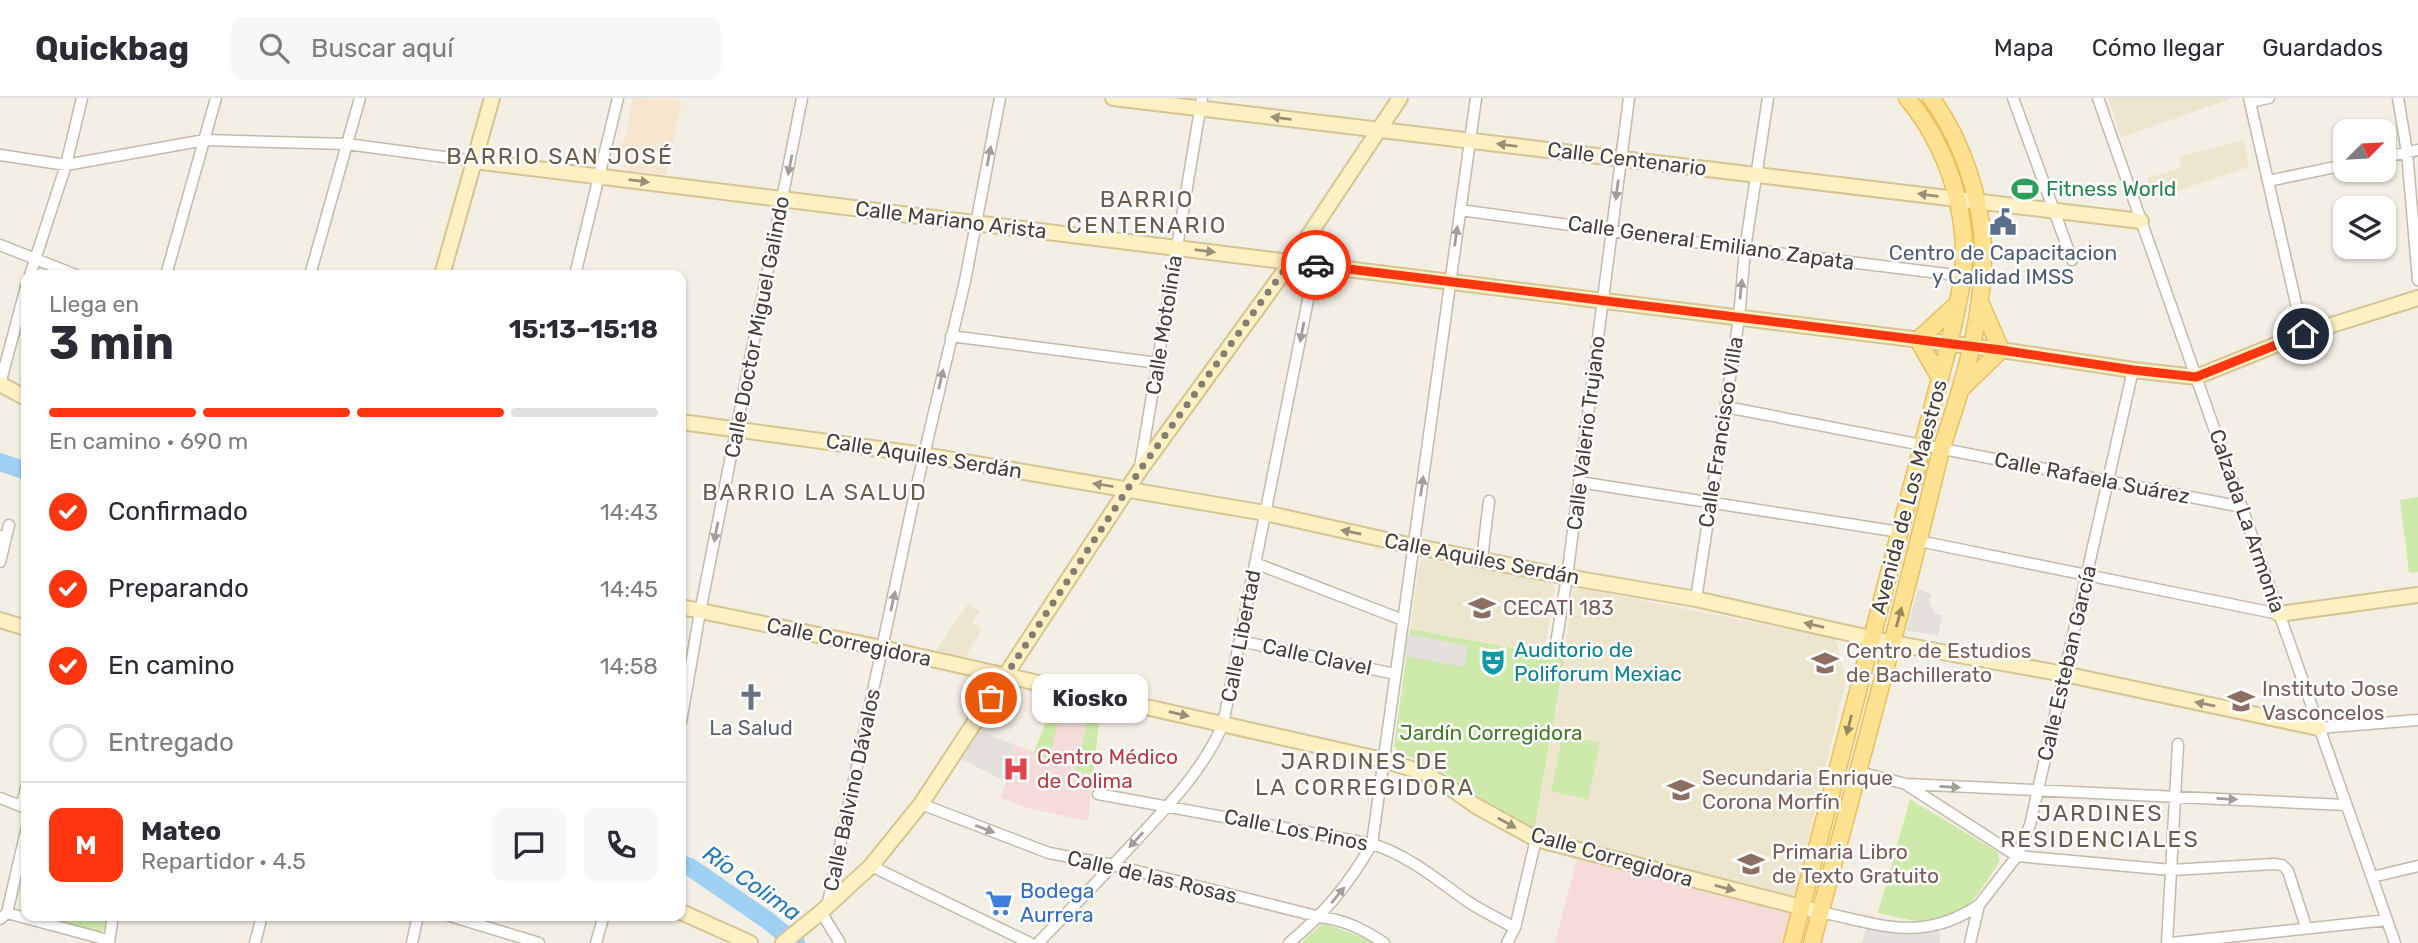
<!DOCTYPE html>
<html lang="es">
<meta charset="utf-8">
<style>
body{margin:0;font-family:Rubik,sans-serif;background:#f7f7f7;color:#2b2b33;height:100vh;display:flex;flex-direction:column;font-size:26px;white-space:nowrap}
*{box-sizing:border-box;margin:0}
p{font-size:23px;color:#7c7c81}
.icon{flex:none;width:38px;height:38px;fill:none;stroke:currentColor;stroke-width:2;stroke-linecap:round;stroke-linejoin:round}
.map{position:relative;flex:1;overflow:hidden}
.details{position:absolute;left:21px;top:172px;width:665px;height:651px;display:flex;flex-direction:column;background:#fff;border-radius:14px;box-shadow:0 2px 5px #0004}
.details>*{flex:none}
.needle{width:46px;rotate:66deg}
.controls{position:absolute;left:2333px;top:21px;display:grid;gap:14px}
.controls a{display:grid;place-items:center;width:63px;height:63px;border-radius:14px;background:#fff;box-shadow:0 2px 5px #0004;font-size:35px}
.pin{position:absolute;display:grid;place-items:center;width:60px;height:60px;color:#fff;margin:-30px;border:4px solid #fff;border-radius:50%;box-shadow:0 2px 7px #0007}
.courier{position:absolute;display:grid;place-items:center;width:70px;height:70px;margin:-35px;border:5px solid #ff3610;border-radius:50%;background:#fff;color:#222;box-shadow:0 2px 9px #0007}
.bubble{position:absolute;height:49px;border-radius:14px;background:#fff;box-shadow:0 2px 5px #0004;font-size:23px;font-weight:700;line-height:49px;text-align:center}
.head em{font-style:normal;font-weight:700}
.head div{display:flex;flex-direction:column-reverse}
.head{display:flex;align-items:center;justify-content:space-between;height:119px;padding:0 28px}
h1{font-size:46px;font-weight:700;line-height:52px}
.bar{display:grid;grid-template-columns:repeat(4,1fr);gap:10px 7px;align-content:center;height:84px;padding:0 28px}
.bar i{height:9px;border-radius:5px;background:#e1e1e2}
.bar .selected{background:#ff3610}
.bar p{grid-column:span 4}
.line{display:flex;align-items:center;gap:18px;padding:0 28px;border-top:2px solid #e1e1e2}
.line div{flex:1}
.round{display:grid;place-items:center;flex:none;width:74px;height:74px;border-radius:14px;background:#f7f7f7}
ol{padding:0 28px;list-style:none}
li{display:flex;align-items:center;gap:21px;height:77px}
li p{margin-inline-start:auto}
li .icon{padding:7px;border-radius:50%;background:#ff3610;color:#fff;stroke-width:4}
li:last-child{color:#7c7c81}
li i{width:38px;height:38px;border:4px solid #e1e1e2;border-radius:50%}
header{display:flex;align-items:center;gap:42px;box-sizing:border-box;height:98px;padding:0 35px;background:#fff;border-bottom:2px solid #e1e1e2}
header strong{font-size:33px}
nav{display:flex;gap:38px;margin-inline-start:auto;font-size:24px}
.search{width:490px;height:63px;background:#f7f7f7;display:flex;align-items:center;gap:18px;box-sizing:border-box;padding:0 24px;border-radius:14px;color:#7c7c81;font-size:26px}
.map>svg:first-child{display:block}
.commercial{fill:#f7e6cf}
.education{fill:#ede5ce}
.medical{fill:#f5dcd8}
.green{fill:#cdeaab}
.parking{fill:#e4e1dd}
.lines{fill:none;stroke-linecap:round;stroke-linejoin:round}
.river{stroke:#9ed0f4;stroke-width:18}
.street-casing{stroke:#c2baaa;stroke-width:13}
.secondary-casing{stroke:#d6c492;stroke-width:18}
.primary-casing{stroke:#eac05d;stroke-width:19}
.street{stroke:#fff;stroke-width:10}
.secondary{stroke:#fff1c3;stroke-width:14}
.primary{stroke:#ffe192;stroke-width:16}
.oneway{fill:#998f74}
.oneway2{fill:#a29f9a}
.oneway3{fill:#99885e}
.done{stroke:#837d72;stroke-width:7;stroke-dasharray:0 12.6}
.route{stroke:#ff3610;stroke-width:9}
.labels{text-anchor:middle;stroke-width:5;stroke-linejoin:round;paint-order:stroke}
.street-label{font-size:21px;fill:#463f34;stroke:#fff}
.leisure-label{font-size:21px;fill:#27864d;stroke:#fff;text-anchor:start}
.service-label{font-size:21px;fill:#4e5e75;stroke:#fff}
.education-label{font-size:21px;fill:#785e54;stroke:#fff;text-anchor:start}
.culture-label{font-size:21px;fill:#0d838f;stroke:#fff;text-anchor:start}
.worship-label{font-size:21px;fill:#5b616d;stroke:#fff}
.park-label{font-size:21px;fill:#447b25;stroke:#fff}
.health-label{font-size:21px;fill:#be3a42;stroke:#fff;text-anchor:start}
.shop-label{font-size:21px;fill:#366cbe;stroke:#fff;text-anchor:start}
.neighbourhood-label{font-size:23px;letter-spacing:2px;fill:#6a5d4b;stroke:#fff}
.water-label{font-size:23px;font-style:italic;fill:#287ab7;stroke:#fff}
</style>
<header>
<strong>Quickbag</strong>
<div class="search"><svg class="icon" aria-label="search" viewBox="0 0 24 24"><circle cx="10" cy="10" r="6"/><path d="M15 15l6 6"/></svg>Buscar aquí</div>
<nav><a>Mapa</a><a>Cómo llegar</a><a>Guardados</a></nav>
</header>
<div class="map">
<svg width="2418" height="845" viewBox="0 0 2418 845">
<rect width="100%" height="100%" fill="#f3efe5"/>
<path class="commercial" d="M633,0L682,2L666,77L628,73L624,69V64H618L615,60L614,55L619,50L620,43L624,44Z"/>
<path class="education" d="M2108,0H2233L2121,39Z
M2244,42L2249,69L2153,101L2147,80L2181,70L2179,59Z
M1424,461L1548,482L1555,489L1544,554L1410,531L1420,462Z
M1580,490L1836,541L1846,582L1794,802L1534,732L1562,579L1573,493Z
M968,506L980,514L972,524L982,531L963,563L934,555Z"/>
<path class="medical" d="M1055,601L1100,610L1088,723L1027,710L1001,700L1006,683L960,660L978,633L1034,654Z
M1577,761L1794,813L1785,845H1555Z"/>
<path class="green" d="M2418,399V474L2409,475L2400,402Z
M1410,531L1565,559L1534,732L1479,699L1441,672L1426,664L1398,655L1394,647Z
M1052,608L1061,611L1048,667L1040,665L1034,655Z
M1089,615L1100,617L1093,676L1076,673Z
M1563,637L1600,645L1588,701L1551,693Z
M1910,701L1998,754L2000,763C1989,779 1972,810 1954,819C1932,829 1900,820 1878,815Z
M33,817H109L105,831L98,835Z
M1323,825L1362,839L1372,845H1301Z"/>
<path class="parking" d="M1918,491L1931,496L1929,505L1935,516L1942,517L1938,537L1906,533Z
M1408,536L1468,548L1464,569L1405,558Z
M978,633L1014,647L1007,674L999,680L960,660Z
M1867,829L1904,835L1940,834V845H1862Z"/>
<g class="lines">
<path class="river" d="M0,364L26,373
M681,766L690,769L767,822L796,845"/>
<defs>
<path id="street" d="M2013,0L2072,162
M2098,0L2395,845
M2249,0L2303,236
M2398,0L2407,54L2418,182
M2250,4L2269,0
M0,57L66,67L205,42L347,46L474,63
M2384,59L2418,52
M2268,83L2345,67
M1460,112L1745,151L1963,178
M0,147L76,177
M30,177L66,67L82,0
M166,177L216,0
M310,177L360,0
M575,177L618,0
M951,238L1158,265
M0,286L26,189
M1726,309L2242,409
M1140,369L1202,0
M1579,384L1900,434
M1,438L6,439L9,427
M1919,443L2279,516
M1482,461L1489,403
M0,464L6,439
M1255,465L1403,522
M1696,501L1739,220L1745,151L1768,0
M1240,543L1395,576
M1556,545L1567,479L1629,0
M681,624L700,514L802,0
M2319,630L2418,622
M1859,674L1906,686L2346,707
M1907,687L2017,758L2171,772L2274,766L2282,767L2288,773L2306,829
M1098,696L1372,746C1408,757 1436,781 1467,803C1482,813 1499,821 1515,830
M0,700L26,710
M22,706L26,690
M921,706L1049,755L1113,767L1320,819C1345,822 1363,831 1384,845
M871,768L1030,845
M2372,779L2418,768
M827,809L915,395L965,183L1000,0
M821,814L840,845
M1820,814C1882,827 1923,845 1979,807
M7,815L108,842
M447,817L539,845
M0,821L7,815L26,733
M109,845L113,817
M255,845L262,817
M412,845L418,817
M596,845L604,817
M1038,845C1072,810 1106,775 1139,739C1171,705 1205,669 1223,626L1315,167
M1289,845C1326,814 1348,787 1372,746L1476,0
M1507,845L1515,830L1536,741
M1970,845L1979,807L2017,758L2030,727L2133,272
M2167,845L2178,646
M2171,845L2387,822"/>
<path id="secondary" d="M1113,0L2141,123
M474,63L2001,252L2133,272L2196,279L2303,236L2418,200
M442,177L492,0
M0,286L26,300
M681,324L924,357L1265,415L1413,448L1567,479L1696,501L1892,545L2064,576L2319,630
M681,509L882,550L1383,662L1422,674L1449,689L1476,708L1536,741L1820,814
M2279,516L2418,497
M0,522L26,530
M681,814L750,845
M783,845L821,814L871,768L921,706L1140,372L1291,164L1400,0"/>
<path id="primary" d="M1940,280L1918,242L1957,206
M1961,291L2001,252L1980,204
M1792,845L1949,246C1954,223 1960,199 1963,176C1969,114 1947,48 1907,0
M1812,845C1855,685 1899,525 1938,364C1944,340 1953,317 1960,293C1972,252 1983,202 1983,158C1984,107 1962,41 1931,0"/>
</defs>
<use href="#street" class="street-casing"/>
<use href="#secondary" class="secondary-casing"/>
<use href="#primary" class="primary-casing"/>
<use href="#street" class="street"/>
<use href="#secondary" class="secondary"/>
<use href="#primary" class="primary"/>
</g>
<defs><path id="oneway-solid" d="M-6-.8H1V-3.2L6.5 0L1 3.2V.8H-6Z" transform="scale(1.75)"/></defs>
<g class="oneway">
<use href="#oneway-solid" transform="translate(1281 20) rotate(-173)"/>
<use href="#oneway-solid" transform="translate(1507 47) rotate(-173)"/>
<use href="#oneway-solid" transform="translate(639 83) rotate(7)"/>
<use href="#oneway-solid" transform="translate(1928 97) rotate(-173)"/>
<use href="#oneway-solid" transform="translate(1205 153) rotate(7)"/>
<use href="#oneway-solid" transform="translate(1103 387) rotate(-171)"/>
<use href="#oneway-solid" transform="translate(1351 434) rotate(-168)"/>
<use href="#oneway-solid" transform="translate(1814 527) rotate(-167)"/>
<use href="#oneway-solid" transform="translate(2205 606) rotate(-168)"/>
<use href="#oneway-solid" transform="translate(1179 616) rotate(13)"/>
<use href="#oneway-solid" transform="translate(1507 725) rotate(29)"/>
<use href="#oneway-solid" transform="translate(1725 790) rotate(14)"/>
</g>
<g class="oneway2">
<use href="#oneway-solid" transform="translate(989 58) rotate(-79)"/>
<use href="#oneway-solid" transform="translate(790 67) rotate(101)"/>
<use href="#oneway-solid" transform="translate(1617 92) rotate(97)"/>
<use href="#oneway-solid" transform="translate(1456 138) rotate(-82)"/>
<use href="#oneway-solid" transform="translate(1741 191) rotate(-84)"/>
<use href="#oneway-solid" transform="translate(1302 234) rotate(101)"/>
<use href="#oneway-solid" transform="translate(941 281) rotate(-77)"/>
<use href="#oneway-solid" transform="translate(1422 388) rotate(-82)"/>
<use href="#oneway-solid" transform="translate(716 434) rotate(101)"/>
<use href="#oneway-solid" transform="translate(893 503) rotate(-77)"/>
<use href="#oneway-solid" transform="translate(1950 689) rotate(3)"/>
<use href="#oneway-solid" transform="translate(2227 701) rotate(3)"/>
<use href="#oneway-solid" transform="translate(985 731) rotate(21)"/>
<use href="#oneway-solid" transform="translate(1136 742) rotate(133)"/>
<use href="#oneway-solid" transform="translate(1338 797) rotate(-50)"/>
</g>
<g class="oneway3">
<use href="#oneway-solid" transform="translate(1899 519) rotate(-75)"/>
<use href="#oneway-solid" transform="translate(1849 627) rotate(104)"/>
</g>
<g class="lines">
<path class="done" d="M991,600L1140,372L1290,164L1316,167"/>
<path class="route" d="M1316,167L2001,252L2133,272L2196,279L2303,236"/>
</g>
<defs>
<symbol id="stadium-bare" viewBox="-9 -9 18 18"><path d="M0-5a6.5 5 0 1 0 0 10a6.5 5 0 1 0 0-10ZM-3.5-1.8h7v3.6h-7Z" fill="#2e9e5b" stroke="#fff" stroke-width="2.5" paint-order="stroke"/></symbol>
<symbol id="civic-bare" viewBox="-9 -9 18 18"><path d="M-.6-6.5H3V-4.5H.6V-3L4-1V1h2V6H-6V1h2V-1L-.6-3ZM-1.2 2.5V6h2.4V2.5Z" fill="#5c6f8a" stroke="#fff" stroke-width="2.5" paint-order="stroke"/></symbol>
<symbol id="university-bare" viewBox="-9 -9 18 18"><path d="M0-5L7-2L0 1L-7-2ZM-4 1L0 2.5L4 1V4Q0 6-4 4Z" fill="#8d6e63" stroke="#fff" stroke-width="2.5" paint-order="stroke"/></symbol>
<symbol id="theatre-bare" viewBox="-9 -9 18 18"><path d="M-5-5.5Q0-4 5-5.5V0Q5 5 0 6Q-5 5-5 0ZM-3.3-2.5H-1v1.5H-3.3ZM1-2.5H3.3v1.5H1ZM-2.8 1Q0 5.5 2.8 1Z" fill="#0f9aa8" stroke="#fff" stroke-width="2.5" paint-order="stroke"/></symbol>
<symbol id="church-bare" viewBox="-9 -9 18 18"><path d="M-1.2-6h2.4v3.5h3.3v2.4h-3.3V6h-2.4V-.1h-3.3v-2.4h3.3Z" fill="#6b7280" stroke="#fff" stroke-width="2.5" paint-order="stroke"/></symbol>
<symbol id="hospital-bare" viewBox="-9 -9 18 18"><path d="M-5-5h3v3.5h4V-5h3V5h-3V1.5h-4V5h-3Z" fill="#e0444e" stroke="#fff" stroke-width="2.5" paint-order="stroke"/></symbol>
<symbol id="school-bare" viewBox="-9 -9 18 18"><path d="M0-5L7-2L0 1L-7-2ZM-4 1L0 2.5L4 1V4Q0 6-4 4Z" fill="#8d6e63" stroke="#fff" stroke-width="2.5" paint-order="stroke"/></symbol>
<symbol id="supermarket-bare" viewBox="-9 -9 18 18"><path d="M-6-5.5h2.5l.6 2H6L4.5 2H-2.5L-4.4-4H-6ZM-1.5 3.2a1.3 1.3 0 1 0 .1 0ZM3 3.2a1.3 1.3 0 1 0 .1 0Z" fill="#3f7fe0" stroke="#fff" stroke-width="2.5" paint-order="stroke"/></symbol>
</defs>
<g fill-rule="evenodd">
<use href="#stadium-bare" x="2006" y="72" width="38" height="38"/>
<use href="#civic-bare" x="1984" y="105" width="38" height="38"/>
<use href="#university-bare" x="1463" y="491" width="38" height="38"/>
<use href="#theatre-bare" x="1474" y="545" width="38" height="38"/>
<use href="#university-bare" x="1806" y="546" width="38" height="38"/>
<use href="#church-bare" x="732" y="580" width="38" height="38"/>
<use href="#university-bare" x="2222" y="584" width="38" height="38"/>
<use href="#hospital-bare" x="997" y="652" width="38" height="38"/>
<use href="#school-bare" x="1662" y="673" width="38" height="38"/>
<use href="#school-bare" x="1732" y="747" width="38" height="38"/>
<use href="#supermarket-bare" x="980" y="786" width="38" height="38"/>
</g>
<g class="labels">
<g class="street-label">
<text transform="translate(1627 61) rotate(7)" y="7">Calle Centenario</text>
<text transform="translate(951 122) rotate(7)" y="7">Calle Mariano Arista</text>
<text transform="translate(1711 145) rotate(8)" y="7">Calle General Emiliano Zapata</text>
<text transform="translate(1164 227) rotate(-81)" y="7">Calle Motolinía</text>
<text transform="translate(757 229) rotate(-79)" y="7">Calle Doctor Miguel Galindo</text>
<text transform="translate(1721 334) rotate(-81)" y="7">Calle Francisco Villa</text>
<text transform="translate(1586 335) rotate(-83)" y="7">Calle Valerio Trujano</text>
<text transform="translate(924 358) rotate(9)" y="7">Calle Aquiles Serdán</text>
<text transform="translate(2092 380) rotate(11)" y="7">Calle Rafaela Suárez</text>
<text transform="translate(1909 399) rotate(-75)" y="7">Avenida de Los Maestros</text>
<text transform="translate(2247 423) rotate(71)" y="7">Calzada La Armonía</text>
<text transform="translate(1482 461) rotate(11)" y="7">Calle Aquiles Serdán</text>
<text transform="translate(1241 538) rotate(-79)" y="7">Calle Libertad</text>
<text transform="translate(849 544) rotate(12)" y="7">Calle Corregidora</text>
<text transform="translate(1317 559) rotate(12)" y="7">Calle Clavel</text>
<text transform="translate(2067 565) rotate(-77)" y="7">Calle Esteban García</text>
<text transform="translate(852 692) rotate(-78)" y="7">Calle Balvino Dávalos</text>
<text transform="translate(1296 732) rotate(11)" y="7">Calle Los Pinos</text>
<text transform="translate(1612 759) rotate(16)" y="7">Calle Corregidora</text>
<text transform="translate(1152 779) rotate(13)" y="7">Calle de las Rosas</text>
</g>
<g class="leisure-label">
<text x="2046" y="98">Fitness World</text>
</g>
<g class="service-label">
<text x="2003" y="162">Centro de Capacitacion<tspan x="2003" dy="24">y Calidad IMSS</tspan></text>
</g>
<g class="education-label">
<text x="1503" y="517">CECATI 183</text>
<text x="1846" y="560">Centro de Estudios<tspan x="1846" dy="24">de Bachillerato</tspan></text>
<text x="2262" y="598">Instituto Jose<tspan x="2262" dy="24">Vasconcelos</tspan></text>
<text x="1702" y="687">Secundaria Enrique<tspan x="1702" dy="24">Corona Morfín</tspan></text>
<text x="1772" y="761">Primaria Libro<tspan x="1772" dy="24">de Texto Gratuito</tspan></text>
</g>
<g class="culture-label">
<text x="1514" y="559">Auditorio de<tspan x="1514" dy="24">Poliforum Mexiac</tspan></text>
</g>
<g class="worship-label">
<text x="751" y="637">La Salud</text>
</g>
<g class="park-label">
<text x="1491" y="642">Jardín Corregidora</text>
</g>
<g class="health-label">
<text x="1037" y="666">Centro Médico<tspan x="1037" dy="24">de Colima</tspan></text>
</g>
<g class="shop-label">
<text x="1020" y="800">Bodega<tspan x="1020" dy="24">Aurrera</tspan></text>
</g>
<g class="neighbourhood-label">
<text x="560" y="66">BARRIO SAN JOSÉ</text>
<text x="1147" y="109">BARRIO<tspan x="1147" dy="26">CENTENARIO</tspan></text>
<text x="815" y="402">BARRIO LA SALUD</text>
<text x="1365" y="671">JARDINES DE<tspan x="1365" dy="26">LA CORREGIDORA</tspan></text>
<text x="2100" y="723">JARDINES<tspan x="2100" dy="26">RESIDENCIALES</tspan></text>
</g>
<g class="water-label">
<text transform="translate(752 785) rotate(35)" y="8">Río Colima</text>
</g>
</g>
</svg>
<div class="controls">
<a><svg class="needle" viewBox="-14 -14 28 28"><path d="M0-13l5 13h-10z" fill="#e53935"/><path d="M0 13l5-13h-10z" fill="#7c7c81"/></svg></a>
<a><svg class="icon" aria-label="layers" viewBox="0 0 24 24"><path d="M12 4l9 5-9 5-9-5zM3 14l9 5 9-5"/></svg></a>
</div>
<div class="pin" style="left:991px;top:600px;background:#ea580c"><svg class="icon" aria-label="bag" viewBox="0 0 24 24"><path d="M5 8h14l-1 12H6zM9 8a3 3 0 0 1 6 0"/></svg></div>
<div class="pin" style="left:2303px;top:236px;background:#1f2937"><svg class="icon" aria-label="home" viewBox="0 0 24 24"><path d="M3 11l9-7 9 7M6 9v11h12V9"/></svg></div>
<div class="courier" style="left:1316px;top:167px"><svg class="icon" aria-label="car" viewBox="0 0 24 24"><path d="M5 17H2v-5l4-1 3-4h7l3 4 3 1v5h-3M9 17h6M6 11h13"/><circle cx="7" cy="17" r="2"/><circle cx="17" cy="17" r="2"/></svg></div>
<div class="bubble" style="left:1032px;top:576px;width:116px">Kiosko</div>
<section class="details">
<div class="head"><div><h1>3 min</h1><p>Llega en</p></div><em>15:13–15:18</em></div>
<div class="bar"><i class="selected"></i><i class="selected"></i><i class="selected"></i><i></i><p>En camino · 690 m</p></div>
<ol>
<li><svg class="icon" aria-label="check" viewBox="0 0 24 24"><path d="M5 12l5 5 9-10"/></svg>Confirmado<p>14:43</p></li>
<li><svg class="icon" aria-label="check" viewBox="0 0 24 24"><path d="M5 12l5 5 9-10"/></svg>Preparando<p>14:45</p></li>
<li><svg class="icon" aria-label="check" viewBox="0 0 24 24"><path d="M5 12l5 5 9-10"/></svg>En camino<p>14:58</p></li>
<li><i></i>Entregado</li>
</ol>
<div class="line" style="height:126px"><b class="round" style="background:#ff3610;color:#fff">M</b><div><b>Mateo</b><p>Repartidor · 4.5</p></div><a class="round"><svg class="icon" aria-label="chat" viewBox="0 0 24 24"><path d="M4 5h16v11H9l-5 4z"/></svg></a><a class="round"><svg class="icon" aria-label="phone" viewBox="0 0 24 24"><path d="M5 4h4l2 5-3 2q2 4 5 5l2-3 5 2v4C11 20 4 13 5 4z"/></svg></a></div>
</section>
</div>
